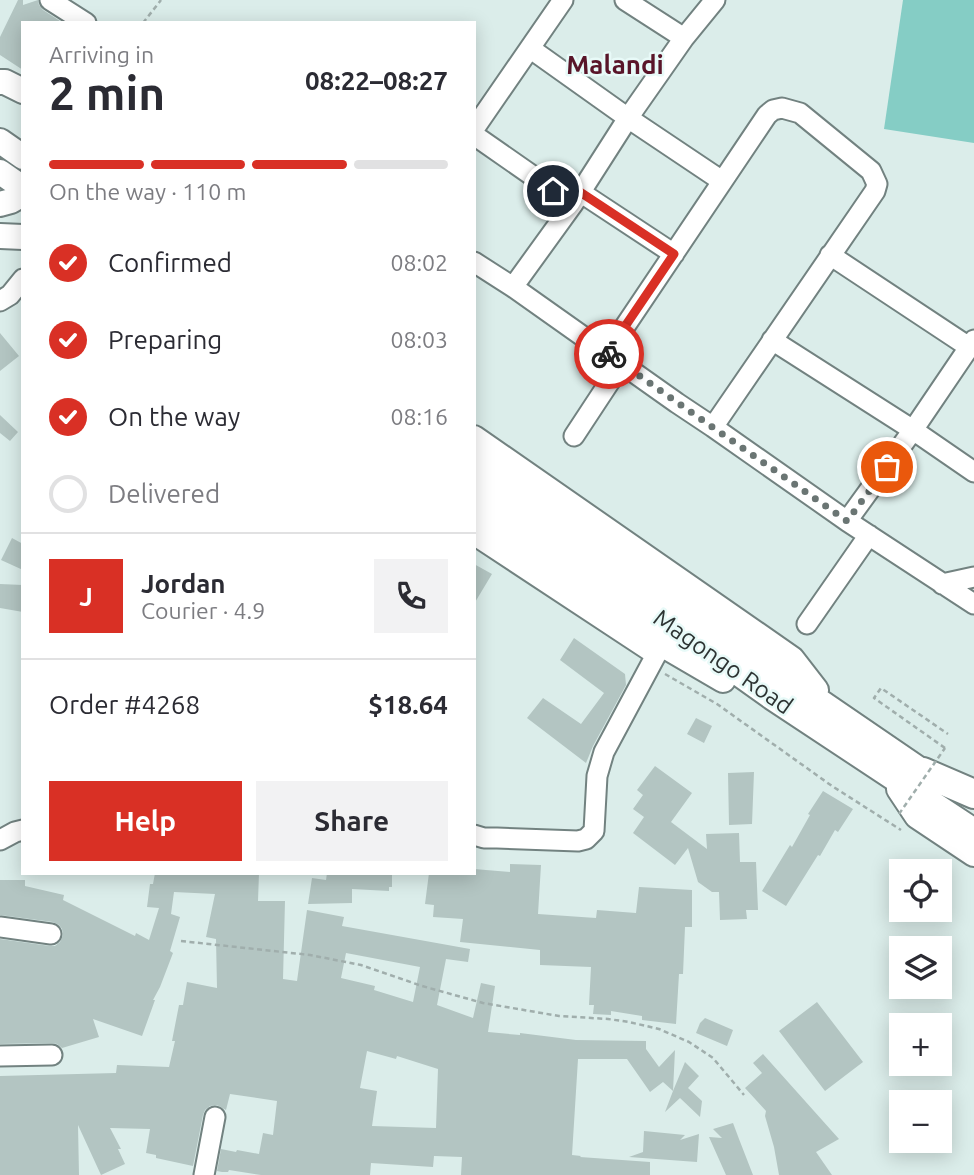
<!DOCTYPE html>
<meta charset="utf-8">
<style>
body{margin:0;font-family:Ubuntu,sans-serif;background:#f2f2f3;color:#2b2b33;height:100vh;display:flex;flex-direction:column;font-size:26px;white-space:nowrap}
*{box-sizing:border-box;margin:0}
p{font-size:23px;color:#7c7c81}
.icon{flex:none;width:38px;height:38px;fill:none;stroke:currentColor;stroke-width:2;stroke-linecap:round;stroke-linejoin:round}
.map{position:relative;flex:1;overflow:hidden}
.panel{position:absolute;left:21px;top:21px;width:455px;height:854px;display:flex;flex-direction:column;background:#fff;border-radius:0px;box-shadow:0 4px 18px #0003}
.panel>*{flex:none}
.buttons{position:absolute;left:889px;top:859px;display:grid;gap:14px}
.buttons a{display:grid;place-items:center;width:63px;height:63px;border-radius:0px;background:#fff;box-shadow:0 4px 18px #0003;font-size:35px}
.pin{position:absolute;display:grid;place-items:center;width:60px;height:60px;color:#fff;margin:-30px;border:4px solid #fff;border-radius:50%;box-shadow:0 2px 7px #0007}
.courier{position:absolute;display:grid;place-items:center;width:70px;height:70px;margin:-35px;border:5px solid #d93025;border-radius:50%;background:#fff;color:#222;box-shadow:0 2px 9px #0007}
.summary em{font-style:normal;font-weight:700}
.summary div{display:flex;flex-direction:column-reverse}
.summary{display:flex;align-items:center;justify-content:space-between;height:119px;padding:0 28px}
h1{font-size:46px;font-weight:700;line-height:52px}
.bar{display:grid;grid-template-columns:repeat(4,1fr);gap:10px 7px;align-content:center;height:84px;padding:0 28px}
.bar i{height:9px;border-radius:5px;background:#e1e1e2}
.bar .selected{background:#d93025}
.bar p{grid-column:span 4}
.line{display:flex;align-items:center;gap:18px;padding:0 28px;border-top:2px solid #e1e1e2}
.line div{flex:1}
.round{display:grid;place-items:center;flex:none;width:74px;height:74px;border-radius:0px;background:#f2f2f3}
ol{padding:0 28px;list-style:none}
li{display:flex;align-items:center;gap:21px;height:77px}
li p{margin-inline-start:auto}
li .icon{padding:7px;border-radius:50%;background:#d93025;color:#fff;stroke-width:4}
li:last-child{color:#7c7c81}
li i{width:38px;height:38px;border:4px solid #e1e1e2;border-radius:50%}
.cta{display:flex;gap:14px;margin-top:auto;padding:14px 28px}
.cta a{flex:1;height:80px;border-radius:0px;background:#d93025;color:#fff;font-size:28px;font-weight:700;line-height:80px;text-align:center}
.cta a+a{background:#f2f2f3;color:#2b2b33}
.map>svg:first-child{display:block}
.green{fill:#85cdc5}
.building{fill:#b3c5c2;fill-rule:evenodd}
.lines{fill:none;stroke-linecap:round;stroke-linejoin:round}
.minor-casing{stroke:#728280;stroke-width:23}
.major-casing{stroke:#728280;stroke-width:28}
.highway-casing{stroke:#728280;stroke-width:32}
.path{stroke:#a0aeac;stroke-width:2.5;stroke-dasharray:5 3.5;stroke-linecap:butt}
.minor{stroke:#fff;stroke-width:19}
.major{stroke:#fff;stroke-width:24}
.highway{stroke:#fff;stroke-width:28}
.path-bridge{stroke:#a0aeac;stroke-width:2.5;stroke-dasharray:5 3.5;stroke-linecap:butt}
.done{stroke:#6a7573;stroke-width:7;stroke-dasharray:0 12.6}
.route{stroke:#d93025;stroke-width:9}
.labels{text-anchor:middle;stroke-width:5;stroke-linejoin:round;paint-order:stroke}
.street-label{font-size:24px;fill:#2d3433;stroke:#e8faf8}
.neighbourhood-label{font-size:26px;font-weight:bold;fill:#591529;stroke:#e8faf8}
</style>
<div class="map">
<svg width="974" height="1175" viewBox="0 0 974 1175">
<rect width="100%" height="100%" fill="#dbedea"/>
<path class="green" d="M903,0H974V143L884,129Z"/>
<path class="building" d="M18,0H23V5L38,0L39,5L43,10L63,23H23V70L0,55V37Z
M0,333L19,356L0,371Z
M0,415L18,432L10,441L0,433Z
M12,538L23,544V570L1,560Z
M474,564L492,574L474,604Z
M0,584L23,585V612L0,608Z
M574,638L625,674L626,685L593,746L586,763L527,718L543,698L581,724L604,693L560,660Z
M696,718L712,726L704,743L687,734Z
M655,766L692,793L671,822L707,849L706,834L739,833L740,862H756L758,910H746L747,919L720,920L719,892H712L698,882L688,848L675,865L633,833L644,817L633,809L643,795L637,790Z
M754,772L752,824L729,825L728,773Z
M823,791L853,809L838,832L835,830L820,856L818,855L786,906L762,891L790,845L792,847L810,815L808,814Z
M510,864L541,865L538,914L596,918L597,910L636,913L639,887L692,890V927H685L683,974H679L676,1024L642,1020V1016L611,1011V1015L593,1014L594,1005H589L591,967L540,965V950L460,942L463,919L433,917L434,905L425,904L429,873H474V869L510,872Z
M155,873H259L258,901H285L283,979L297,981L307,910L344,917L342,926L470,949L468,962L446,959L437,1005L473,1018L481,983L495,986L488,1032L520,1035V1033L576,1040L646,1041V1049L659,1067L675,1050L673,1091L685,1062L699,1076L688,1088L702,1101L700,1117L680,1098L665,1112L673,1091L663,1082L650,1092L627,1059H578L572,1155L581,1156L580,1157L650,1162V1175H461L462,1157L434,1156L433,1167L371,1163L370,1175H261L229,1170L228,1172H222L217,1171L221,1149L236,1152L237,1150L259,1154L263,1133L273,1135L277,1101L230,1094L226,1110L217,1105L210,1106L205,1110L203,1115L193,1166L156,1158V1155L146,1153L150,1129L110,1128L121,1149H118L125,1164L101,1175L78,1125L79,1175H0V1076L116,1073L117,1065L169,1067L175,1041H172L179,1005H183L187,982L217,988L216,939L206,937L215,894L174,892L171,914L180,917L170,951L173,953L160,987L153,1000H155L142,1036L93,1019L99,1037L62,1048L57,1044L52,1043L0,1044V939L50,946H55L60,942L63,935L62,929L59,925L53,922L0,915V880H25V886L64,895L63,900L135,936L136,933L149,940L159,908L147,907L150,884H153ZM346,953L420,967L413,1002L374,990L375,986L341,978ZM367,1051L396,1059L397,1056L438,1069L436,1128L372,1126L377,1091L360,1088Z
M327,873H392V887H389V891L352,889V903L308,904L312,878L326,880Z
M817,1002L863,1062L825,1091L779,1031Z
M705,1018L733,1030L727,1046L696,1033L700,1023Z
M763,1054L839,1139L816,1152L832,1175H779L774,1147L765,1116L766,1111L745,1088L762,1073L753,1063Z
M733,1123L739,1139L753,1175H726L709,1137L722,1138L713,1129Z
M644,1131L685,1135L680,1140L699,1134L697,1162L629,1157L643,1152Z"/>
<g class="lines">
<defs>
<path id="minor" d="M50,0L86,23
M625,0L684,38
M531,49L628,118L722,181
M474,129L563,0
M474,135L573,204
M580,192L674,254
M830,255L969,347
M474,262L513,287L677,403L713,427L847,521L974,604
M513,287L573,204L628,118L684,38L715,0
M0,301L10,295L23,279
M772,340L913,430L974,472
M607,353L767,115L773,110L782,108L800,113L871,171L877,184L875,191L713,427
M574,436L622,363
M847,521L913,430L974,340
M474,535L656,655
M942,584L974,577
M807,624L869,535
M474,835L484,838H497L578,841L586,839L594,831L597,776L604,752L656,655L663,645
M0,840L15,832L23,830
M0,927L51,934
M0,1056L52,1055
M204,1175L215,1117"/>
<path id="major" d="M0,82H5L23,91
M0,141L23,157
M0,172L23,188
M0,204L11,201L23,194
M0,236L23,237
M474,438L792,659L816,690
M474,465L939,783
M474,490L596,572L773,698L974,831
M474,516L663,645L723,680
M899,789L917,816L974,854"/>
<path id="highway" d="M923,772L974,794"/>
</defs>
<use href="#minor" class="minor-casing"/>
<use href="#major" class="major-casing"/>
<use href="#highway" class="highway-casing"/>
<path class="path" d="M143,23L161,0
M665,674L717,704L832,786L901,830
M945,748L874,698L881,688L948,734
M181,941L310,955L361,965L422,986L483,1003L559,1016L608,1019L629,1022L659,1029L689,1042L713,1058L744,1095"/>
<use href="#minor" class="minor"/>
<use href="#major" class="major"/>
<use href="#highway" class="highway"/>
<path class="path-bridge" d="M899,814L945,748"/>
</g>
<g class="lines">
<path class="done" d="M609,354C688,411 768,465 847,521L887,467"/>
<path class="route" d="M553,191L573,204L580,192L674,254L607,353L609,354"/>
</g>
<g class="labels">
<g class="street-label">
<text transform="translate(723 662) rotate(35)" y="8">Magongo Road</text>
</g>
<g class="neighbourhood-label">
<text x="615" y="74">Malandi</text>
</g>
</g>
</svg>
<div class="buttons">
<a><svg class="icon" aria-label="locate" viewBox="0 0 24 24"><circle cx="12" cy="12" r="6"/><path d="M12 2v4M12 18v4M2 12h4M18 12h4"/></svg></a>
<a><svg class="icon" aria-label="layers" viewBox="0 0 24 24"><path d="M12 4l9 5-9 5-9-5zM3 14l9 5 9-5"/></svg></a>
<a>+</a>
<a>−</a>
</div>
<div class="pin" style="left:887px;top:467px;background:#ea580c"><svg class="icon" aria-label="bag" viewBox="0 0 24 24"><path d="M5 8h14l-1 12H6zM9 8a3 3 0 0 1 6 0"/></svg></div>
<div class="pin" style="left:553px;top:191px;background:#1f2937"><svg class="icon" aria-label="home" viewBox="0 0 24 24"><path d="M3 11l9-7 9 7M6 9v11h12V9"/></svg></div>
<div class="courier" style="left:609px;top:354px"><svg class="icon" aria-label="bike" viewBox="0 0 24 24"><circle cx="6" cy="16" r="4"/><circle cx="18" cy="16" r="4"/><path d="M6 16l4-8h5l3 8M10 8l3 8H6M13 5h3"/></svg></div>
<section class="panel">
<div class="summary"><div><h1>2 min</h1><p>Arriving in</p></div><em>08:22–08:27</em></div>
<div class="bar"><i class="selected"></i><i class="selected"></i><i class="selected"></i><i></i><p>On the way · 110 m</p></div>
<ol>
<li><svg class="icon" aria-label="check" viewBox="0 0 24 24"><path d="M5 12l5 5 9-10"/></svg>Confirmed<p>08:02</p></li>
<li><svg class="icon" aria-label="check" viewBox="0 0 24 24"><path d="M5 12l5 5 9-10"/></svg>Preparing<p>08:03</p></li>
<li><svg class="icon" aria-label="check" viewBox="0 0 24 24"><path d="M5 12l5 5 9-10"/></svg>On the way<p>08:16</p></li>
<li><i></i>Delivered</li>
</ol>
<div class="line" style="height:126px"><b class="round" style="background:#d93025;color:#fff">J</b><div><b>Jordan</b><p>Courier · 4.9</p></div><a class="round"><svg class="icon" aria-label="phone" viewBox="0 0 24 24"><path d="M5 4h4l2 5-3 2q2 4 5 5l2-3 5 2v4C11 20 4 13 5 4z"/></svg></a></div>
<div class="line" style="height:91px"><div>Order #4268</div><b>$18.64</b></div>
<div class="cta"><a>Help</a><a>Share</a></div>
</section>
</div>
